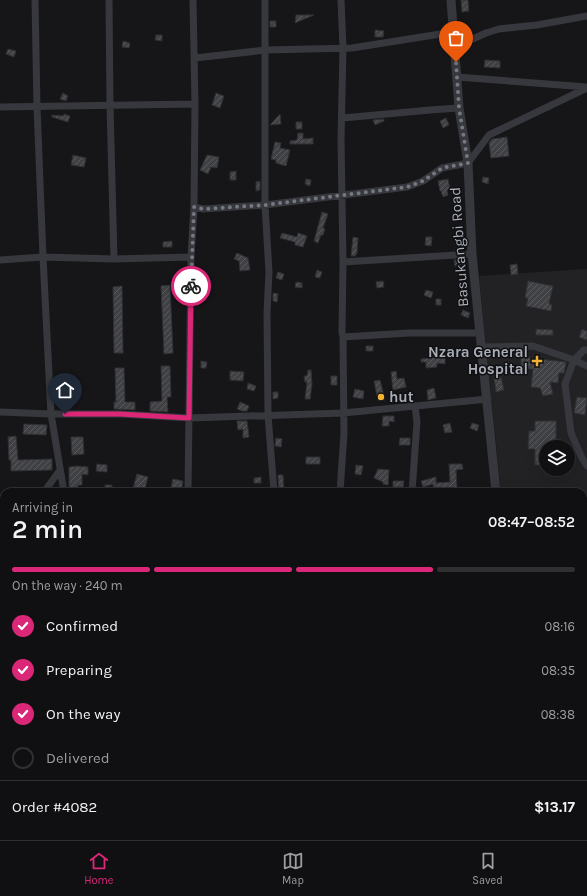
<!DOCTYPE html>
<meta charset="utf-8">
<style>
body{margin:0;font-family:Karla,sans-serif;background:#1e1e20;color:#f1f3f6;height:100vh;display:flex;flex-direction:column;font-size:15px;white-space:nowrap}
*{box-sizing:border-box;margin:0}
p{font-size:13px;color:#9c9d9f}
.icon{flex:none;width:22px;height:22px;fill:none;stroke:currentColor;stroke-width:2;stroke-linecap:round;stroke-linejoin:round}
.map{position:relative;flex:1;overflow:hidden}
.drawer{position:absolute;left:0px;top:488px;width:587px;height:352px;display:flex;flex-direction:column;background:#101012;border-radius:12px 12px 0 0;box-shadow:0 4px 16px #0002,0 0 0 1px #303032}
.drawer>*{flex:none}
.buttons{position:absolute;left:539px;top:440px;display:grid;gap:8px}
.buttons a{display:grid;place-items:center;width:36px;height:36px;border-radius:50%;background:#101012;box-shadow:0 4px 16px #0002,0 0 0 1px #303032;font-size:20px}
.pin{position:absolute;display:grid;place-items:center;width:34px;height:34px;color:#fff;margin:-41px -17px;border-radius:50% 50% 50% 0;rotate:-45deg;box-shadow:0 0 4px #0007}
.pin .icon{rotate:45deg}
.courier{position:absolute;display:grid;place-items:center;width:40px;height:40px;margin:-20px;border:3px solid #db2777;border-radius:50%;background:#fff;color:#222;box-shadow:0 1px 5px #0007}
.head em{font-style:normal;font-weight:600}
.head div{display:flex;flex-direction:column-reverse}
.head{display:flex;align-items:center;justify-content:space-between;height:68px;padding:0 12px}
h1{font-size:26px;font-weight:600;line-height:30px}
.bar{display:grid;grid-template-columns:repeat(4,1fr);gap:6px 4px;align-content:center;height:48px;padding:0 12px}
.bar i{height:5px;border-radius:3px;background:#303032}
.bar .selected{background:#db2777}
.bar p{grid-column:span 4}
.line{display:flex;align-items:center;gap:10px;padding:0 12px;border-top:1px solid #303032}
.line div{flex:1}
ol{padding:0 12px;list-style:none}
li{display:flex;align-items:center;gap:12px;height:44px}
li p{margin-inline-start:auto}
li .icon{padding:4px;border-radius:50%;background:#db2777;color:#fff;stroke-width:4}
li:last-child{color:#9c9d9f}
li i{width:22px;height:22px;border:2px solid #303032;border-radius:50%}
.dock{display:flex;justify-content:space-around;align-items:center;height:56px;border-top:1px solid #303032;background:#101012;font-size:11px;color:#9c9d9f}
.dock a{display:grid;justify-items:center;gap:2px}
.dock .selected{color:#db2777}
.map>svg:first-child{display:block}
.built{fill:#222225;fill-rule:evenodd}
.industrial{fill:url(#industrial-furrows)}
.building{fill:url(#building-hatch);stroke:#303034}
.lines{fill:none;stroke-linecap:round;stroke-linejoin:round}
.minor{stroke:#37383d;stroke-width:7}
.tertiary{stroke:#37383d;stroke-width:9}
.done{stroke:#757880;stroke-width:4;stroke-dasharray:0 7.2}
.route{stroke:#db2777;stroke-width:5}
.poi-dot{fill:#f2b134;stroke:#111113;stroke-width:1.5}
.labels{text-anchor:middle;stroke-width:3;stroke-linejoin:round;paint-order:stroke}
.street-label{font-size:15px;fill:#a8adb8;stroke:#111113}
.poi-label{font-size:15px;font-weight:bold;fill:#a8adb8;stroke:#111113;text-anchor:end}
</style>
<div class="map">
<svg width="587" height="840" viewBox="0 0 587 840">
<defs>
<pattern id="industrial-furrows" width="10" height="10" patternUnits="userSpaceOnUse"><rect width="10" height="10" fill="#222225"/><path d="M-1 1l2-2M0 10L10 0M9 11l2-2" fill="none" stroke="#3f3f43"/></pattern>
<pattern id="building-hatch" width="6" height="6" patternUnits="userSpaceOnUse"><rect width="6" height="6" fill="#404145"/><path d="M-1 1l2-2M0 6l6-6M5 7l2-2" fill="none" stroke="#595a5e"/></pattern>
</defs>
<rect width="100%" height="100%" fill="#161618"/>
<path class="built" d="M587,269V513H583V492H501L479,276ZM546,447H568V469H546Z"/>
<path class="industrial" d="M583,539H587V840H539V836H583Z"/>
<path class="building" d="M461,0H468L469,11L462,12Z
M296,15H314L295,23Z
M270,21H276V27H270Z
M375,30L384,31L383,37H375Z
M156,35H162V41L155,40Z
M123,41L130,43L129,48L122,47Z
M8,49L16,51L14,57L6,54Z
M485,60L500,61V68L484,67Z
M63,93L68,96L66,101L60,99Z
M216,93L224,96L220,108L212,105Z
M64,114L70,116L68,122L52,117V115L64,116Z
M280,114L281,124L270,125Z
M446,118L449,125L443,128L440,121Z
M384,119V121L375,125L373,120Z
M296,122H302V129H296Z
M298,133H303V139L313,138V144H290V141L297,140Z
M507,137L509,156L491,158L489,143L492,139Z
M275,142L281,143L280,148L290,150L286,166L276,163V160L271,159Z
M73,155L86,158L84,167L71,165Z
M207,155L219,157L217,168L211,167L208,174L200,170Z
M236,171V180H230V172Z
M483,177L489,178L488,184L482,182Z
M306,179L311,180L310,186L305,184Z
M448,179L450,189L447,190L448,195L443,197L441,191H440L438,181Z
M260,181V190L256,191V182Z
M322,212L328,214L323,228L325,229L323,235H321L318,243L314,241Z
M282,233L297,237L298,233L307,236L303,247L295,245V242L280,238Z
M353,237L358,238L357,253L355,256H351Z
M426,237H432L431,246L425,245Z
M172,241V247H163V242Z
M237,253L248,258L250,270L240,271L239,261L234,259Z
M454,260H461V265L455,266Z
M517,264L518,274L511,275L510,265Z
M317,270L322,272L320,278L315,277Z
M278,272L284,274L282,280L276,278Z
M383,281L384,287L377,288L376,282Z
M528,281L553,286L549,304L552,305L551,311L526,306L528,298H525Z
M296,282L302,283V288L295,287Z
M170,285L173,353L164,354L161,286Z
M122,286L123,353H114L113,287Z
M426,290L433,292L431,298L424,295Z
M273,293L278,294L277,302L273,301Z
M436,299H441V305H436Z
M463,310L470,313L468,318L461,315Z
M536,329L553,330V335H536Z
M582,329L587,331V340L579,337Z
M366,346H373V351H366Z
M441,357H445V364L437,363V367L426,368V362H421V359Z
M521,357L566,362L564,373H559L558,383L550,382L553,394L543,396L540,388L531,387L533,369H521Z
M201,361L207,362L206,368H201Z
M161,366H170L171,397H167L168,412L150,411V402L162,401Z
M115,368H124L125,402H135V410L114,409V402H116Z
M308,370H311L312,384L310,399H305L307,382H305L304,376H307Z
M230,371L244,372L243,381L230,380Z
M396,371L397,379L404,378L406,387L393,390L391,372Z
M331,376H337V385H331Z
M501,377L504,390L496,392L494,378Z
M380,380L385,400L378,401L374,381Z
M248,383L256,386L254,391L247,389Z
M434,388L436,398L428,400L427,390Z
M355,389L364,391L363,399L353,397Z
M273,392H278V398L273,399Z
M577,397L587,398L585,415L574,413Z
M240,402L249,406L247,411H242L237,409Z
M383,416H394V422L389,421V426H382Z
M237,421H247L249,437L243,438V429L238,430Z
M535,421H556V447H546V465H535V449H528L529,431H535Z
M450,423L452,432L445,433L443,425Z
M472,423L479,425L477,431L470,428Z
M24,424L47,425L46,435L23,434Z
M16,436L18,460L52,459V470L11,471V460H9L8,437Z
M71,437H83L84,454L72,455Z
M276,438L282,439L281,447L275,446Z
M400,438H410V445H399Z
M306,457H320V464H306Z
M97,464L107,465V472L96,471Z
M449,464H462L463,469L456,470L457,489H447V492H434L433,484L423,487L421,481L436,477V483H435L450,482Z
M356,465L363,466L361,475L355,474Z
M77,466L88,467V475L82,474V485H78V492H69V467Z
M378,469L389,470L388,485L383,484V482L374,478Z
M137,474L148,477L144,492H132Z
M278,475H283L284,492H279Z
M261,477V483H254V478Z
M173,479L183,481L181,492H170Z
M393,481H404L403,487H393Z
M105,485H112V492H105Z"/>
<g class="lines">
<path class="minor" d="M35,0L37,107L43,257L51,414L64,492
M109,0L110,105L114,259
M265,0V205L269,272L267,313L268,415L274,492
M455,47L486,33L499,29L537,25L587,16
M195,58L266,50L352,48L453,32
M457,77L587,87
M0,107L195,104
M343,118L430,110L459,108
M194,207L203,209L265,205L407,187L423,181L442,168L468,163L489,135L587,88
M0,260L43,257L114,259L191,257
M343,262L472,254
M343,337L409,333H480
M481,347L533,346L574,360L587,366
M587,350H584L574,360L565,384L571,433L582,458L587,466
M0,412L51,414H120L189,418L343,413L488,399
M44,492L60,470
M188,492L191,257L194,207L195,104L193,0
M340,492L344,433L343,337L342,332L343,262L341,139L343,48L341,0
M412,492L417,422L415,406
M583,526H587
M0,553L4,547
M0,654L4,650
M0,741L4,742
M92,836V840
M187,836V840
M437,836V840
M501,836L504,840
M25,840V836
M239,840L240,836
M341,840L342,836"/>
<path class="tertiary" d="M451,0L459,108L468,163L472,254L496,492
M528,836V840"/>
</g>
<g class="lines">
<path class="done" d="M191,286L194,207L203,209L265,205L407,187L423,181L442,168L468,163L459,108L456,62"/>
<path class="route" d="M65,414H120L189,418L191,286"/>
</g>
<g class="poi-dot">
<path d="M535 355h4v4h4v4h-4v4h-4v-4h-4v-4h4z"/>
<circle cx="381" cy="397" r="4"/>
</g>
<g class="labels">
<g class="street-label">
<text transform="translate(459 247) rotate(-94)" y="5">Basukangbi Road</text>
</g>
<g class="poi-label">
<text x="528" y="357">Nzara General<tspan x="528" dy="17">Hospital</tspan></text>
<text x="389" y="402" text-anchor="start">hut</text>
</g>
</g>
</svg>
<div class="buttons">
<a><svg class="icon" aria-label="layers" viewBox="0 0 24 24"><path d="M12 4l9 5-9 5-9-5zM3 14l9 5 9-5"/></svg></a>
</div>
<div class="pin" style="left:456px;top:62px;background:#ea580c"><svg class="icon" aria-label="bag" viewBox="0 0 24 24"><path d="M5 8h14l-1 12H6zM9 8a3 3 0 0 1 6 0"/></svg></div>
<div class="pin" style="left:65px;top:414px;background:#1f2937"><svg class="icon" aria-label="home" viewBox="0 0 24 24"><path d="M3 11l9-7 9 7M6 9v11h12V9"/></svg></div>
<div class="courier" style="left:191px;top:286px"><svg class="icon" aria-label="bike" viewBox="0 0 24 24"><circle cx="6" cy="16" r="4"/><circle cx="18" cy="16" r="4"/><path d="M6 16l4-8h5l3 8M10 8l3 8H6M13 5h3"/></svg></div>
<section class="drawer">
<div class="head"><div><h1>2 min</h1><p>Arriving in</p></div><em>08:47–08:52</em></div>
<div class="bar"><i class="selected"></i><i class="selected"></i><i class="selected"></i><i></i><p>On the way · 240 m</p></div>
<ol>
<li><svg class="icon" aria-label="check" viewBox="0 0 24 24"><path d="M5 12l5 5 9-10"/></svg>Confirmed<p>08:16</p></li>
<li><svg class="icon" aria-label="check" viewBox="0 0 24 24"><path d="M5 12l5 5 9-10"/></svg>Preparing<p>08:35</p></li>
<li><svg class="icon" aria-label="check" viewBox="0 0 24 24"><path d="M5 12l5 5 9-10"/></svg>On the way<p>08:38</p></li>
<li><i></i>Delivered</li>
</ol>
<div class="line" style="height:52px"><div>Order #4082</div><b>$13.17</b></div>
</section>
</div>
<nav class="dock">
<a class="selected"><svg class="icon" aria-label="home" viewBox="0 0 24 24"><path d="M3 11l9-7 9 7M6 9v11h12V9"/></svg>Home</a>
<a><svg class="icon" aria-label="map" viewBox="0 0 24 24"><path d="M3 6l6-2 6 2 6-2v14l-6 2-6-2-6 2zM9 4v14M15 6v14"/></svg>Map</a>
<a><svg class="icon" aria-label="saved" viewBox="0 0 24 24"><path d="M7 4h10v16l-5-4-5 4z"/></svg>Saved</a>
</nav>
